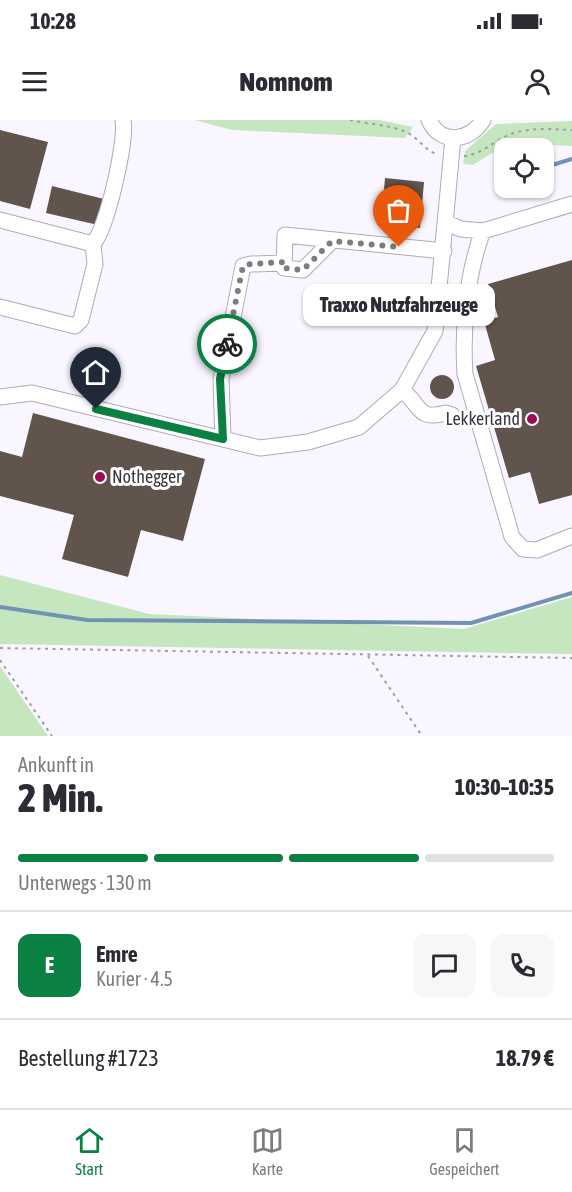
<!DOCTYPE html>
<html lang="de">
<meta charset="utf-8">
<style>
body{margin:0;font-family:"Asap Condensed",sans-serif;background:#f7f7f7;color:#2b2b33;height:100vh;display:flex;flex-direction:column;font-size:22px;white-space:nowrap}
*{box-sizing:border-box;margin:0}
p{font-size:20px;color:#7c7c81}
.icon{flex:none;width:33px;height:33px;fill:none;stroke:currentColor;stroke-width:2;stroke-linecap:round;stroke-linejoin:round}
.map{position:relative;height:616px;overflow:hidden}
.details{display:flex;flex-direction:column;background:#fff;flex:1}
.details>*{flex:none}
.controls{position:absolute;left:494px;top:18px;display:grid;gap:12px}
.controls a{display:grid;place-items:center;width:60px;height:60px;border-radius:12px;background:#fff;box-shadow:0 2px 4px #0004;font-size:30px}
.pin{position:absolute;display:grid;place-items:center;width:51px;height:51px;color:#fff;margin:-62px -26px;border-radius:50% 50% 50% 0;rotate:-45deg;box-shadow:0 0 6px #0007}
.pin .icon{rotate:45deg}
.courier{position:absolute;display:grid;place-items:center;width:60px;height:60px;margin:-30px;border:4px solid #0b8043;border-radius:50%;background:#fff;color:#222;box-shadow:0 2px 8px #0007}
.bubble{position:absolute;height:42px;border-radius:12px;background:#fff;box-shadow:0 2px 4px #0004;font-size:20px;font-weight:800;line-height:42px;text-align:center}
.summary em{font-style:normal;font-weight:800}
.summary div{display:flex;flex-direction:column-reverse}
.summary{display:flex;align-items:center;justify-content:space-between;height:102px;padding:0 18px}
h1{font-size:39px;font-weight:800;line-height:45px}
.bar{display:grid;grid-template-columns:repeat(4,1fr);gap:9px 6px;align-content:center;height:72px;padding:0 18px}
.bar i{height:8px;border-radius:4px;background:#e1e1e2}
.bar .on{background:#0b8043}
.bar p{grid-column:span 4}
.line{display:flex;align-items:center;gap:15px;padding:0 18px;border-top:2px solid #e1e1e2}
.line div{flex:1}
.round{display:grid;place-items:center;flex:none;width:63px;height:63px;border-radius:12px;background:#f7f7f7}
.status{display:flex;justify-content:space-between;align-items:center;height:42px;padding:0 30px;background:#fff;direction:ltr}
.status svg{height:16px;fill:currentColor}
header{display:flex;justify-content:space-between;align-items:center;height:78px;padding:0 18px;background:#fff;font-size:27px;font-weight:800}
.dock{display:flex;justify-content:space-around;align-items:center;height:84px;border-top:2px solid #e1e1e2;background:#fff;font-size:16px;color:#7c7c81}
.dock a{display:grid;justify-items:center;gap:3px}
.dock .on{color:#0b8043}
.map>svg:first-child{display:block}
.green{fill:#c5e6bf}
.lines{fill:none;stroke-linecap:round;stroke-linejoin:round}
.stream{stroke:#7192b0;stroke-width:4}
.building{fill:#61544c}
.minor-casing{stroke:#afaab9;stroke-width:17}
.path{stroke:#9f9ca4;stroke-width:2;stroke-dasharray:3 4.5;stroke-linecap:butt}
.minor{stroke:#fff;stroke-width:15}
.done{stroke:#7e7b82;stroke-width:6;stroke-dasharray:0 10.8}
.route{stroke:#0b8043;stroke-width:8}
.poi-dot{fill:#9b0958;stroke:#fff;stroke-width:2}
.labels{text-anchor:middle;stroke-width:6;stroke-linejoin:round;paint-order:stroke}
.poi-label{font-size:18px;fill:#3b393f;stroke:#fff;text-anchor:end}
</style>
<div class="status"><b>10:28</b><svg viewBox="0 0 49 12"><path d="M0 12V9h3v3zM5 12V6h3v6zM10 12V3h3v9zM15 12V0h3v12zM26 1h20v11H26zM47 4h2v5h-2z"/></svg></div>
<header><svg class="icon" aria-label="menu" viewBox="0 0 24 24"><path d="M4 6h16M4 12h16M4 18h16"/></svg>Nomnom<svg class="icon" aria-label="person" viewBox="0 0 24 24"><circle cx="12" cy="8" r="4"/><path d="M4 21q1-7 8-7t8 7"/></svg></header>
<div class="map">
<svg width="572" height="616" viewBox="0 0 572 616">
<rect width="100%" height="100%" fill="#f9f6ff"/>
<path class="green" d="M195,0H379L413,7L405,18L232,10Z
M572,1V26L508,23L473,45L463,44L465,31L496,4Z
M0,455L149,494L464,509L572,477V534L0,524Z
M0,546L48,616H0Z"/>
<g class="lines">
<path class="stream" d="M549,46L572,39
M0,487L87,500L471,503L572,473"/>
</g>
<path class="building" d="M0,10L48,22L30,89L0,81Z
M385,58L424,62L420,108L381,104Z
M52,66L104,79L98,105L46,93Z
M572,140V375L539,384L530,352L509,358L476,246L495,240L484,201L498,197L488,164Z
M430 267a12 12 0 1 1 24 0a12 12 0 1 1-24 0Z
M33,293L205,339L183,421L141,410L128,457L62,439L74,395L0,376V331L22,337Z"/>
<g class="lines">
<defs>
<path id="minor" d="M429,0C440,25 470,22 483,0
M0,100L93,124C107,109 127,20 123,0
M446,103L461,109L483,111L572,84
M483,111C467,152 462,209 465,254L512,417L523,429L537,430L572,416
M332,121L303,150L284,148L285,115L444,131
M0,187L75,206L81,200L95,144L93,124
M402,270C421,285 417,301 446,293L452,295
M0,277L32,273L260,328L308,322L359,307L402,270L435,211L453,18
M223,319L221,259L243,146L251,144L284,143"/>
</defs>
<use href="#minor" class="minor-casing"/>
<path class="path" d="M350,0C368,4 390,5 406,12C419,18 424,30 437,34
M464,36C481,35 495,20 511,14C531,7 551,9 572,10
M0,528L572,538
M368,536L422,616
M0,540L52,616"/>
<use href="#minor" class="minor"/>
</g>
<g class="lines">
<path class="done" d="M227,224L243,146L251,144L284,142V148L303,150L332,121L399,127"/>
<path class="route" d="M96,289L223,319L220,259L227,224"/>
</g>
<g class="poi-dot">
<circle cx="532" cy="299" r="6"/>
<circle cx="100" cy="357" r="6"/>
</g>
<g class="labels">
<g class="poi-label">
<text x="520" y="305">Lekkerland</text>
<text x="112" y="363" text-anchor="start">Nothegger</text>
</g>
</g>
</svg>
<div class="controls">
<a><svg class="icon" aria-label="locate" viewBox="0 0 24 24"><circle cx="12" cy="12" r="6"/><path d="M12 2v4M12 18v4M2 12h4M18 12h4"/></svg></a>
</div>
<div class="pin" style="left:399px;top:127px;background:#ea580c"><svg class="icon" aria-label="bag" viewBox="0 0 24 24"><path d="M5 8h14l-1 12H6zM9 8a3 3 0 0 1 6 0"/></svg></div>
<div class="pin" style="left:96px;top:289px;background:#1f2937"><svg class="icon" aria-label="home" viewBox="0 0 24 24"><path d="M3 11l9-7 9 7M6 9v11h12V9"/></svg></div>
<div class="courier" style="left:227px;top:224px"><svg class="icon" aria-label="bike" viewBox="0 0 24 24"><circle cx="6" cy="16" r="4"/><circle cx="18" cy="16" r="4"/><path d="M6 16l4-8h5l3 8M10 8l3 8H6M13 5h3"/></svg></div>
<div class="bubble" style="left:303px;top:164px;width:192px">Traxxo Nutzfahrzeuge</div>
</div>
<section class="details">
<div class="summary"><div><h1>2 Min.</h1><p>Ankunft in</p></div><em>10:30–10:35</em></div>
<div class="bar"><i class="on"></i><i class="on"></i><i class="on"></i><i></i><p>Unterwegs · 130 m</p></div>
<div class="line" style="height:108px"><b class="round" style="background:#0b8043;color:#fff">E</b><div><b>Emre</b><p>Kurier · 4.5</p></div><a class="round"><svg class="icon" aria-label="chat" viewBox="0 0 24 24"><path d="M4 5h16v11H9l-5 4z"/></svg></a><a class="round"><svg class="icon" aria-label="phone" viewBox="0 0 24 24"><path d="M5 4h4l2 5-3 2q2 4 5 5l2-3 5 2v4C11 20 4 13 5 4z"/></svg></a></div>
<div class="line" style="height:78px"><div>Bestellung #1723</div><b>18.79 €</b></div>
</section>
<nav class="dock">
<a class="on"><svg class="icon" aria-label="home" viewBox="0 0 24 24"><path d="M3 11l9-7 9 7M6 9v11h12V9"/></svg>Start</a>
<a><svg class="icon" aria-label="map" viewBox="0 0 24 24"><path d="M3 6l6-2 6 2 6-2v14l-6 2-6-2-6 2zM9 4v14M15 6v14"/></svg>Karte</a>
<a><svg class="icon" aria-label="saved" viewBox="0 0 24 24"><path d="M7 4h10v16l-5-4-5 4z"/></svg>Gespeichert</a>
</nav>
